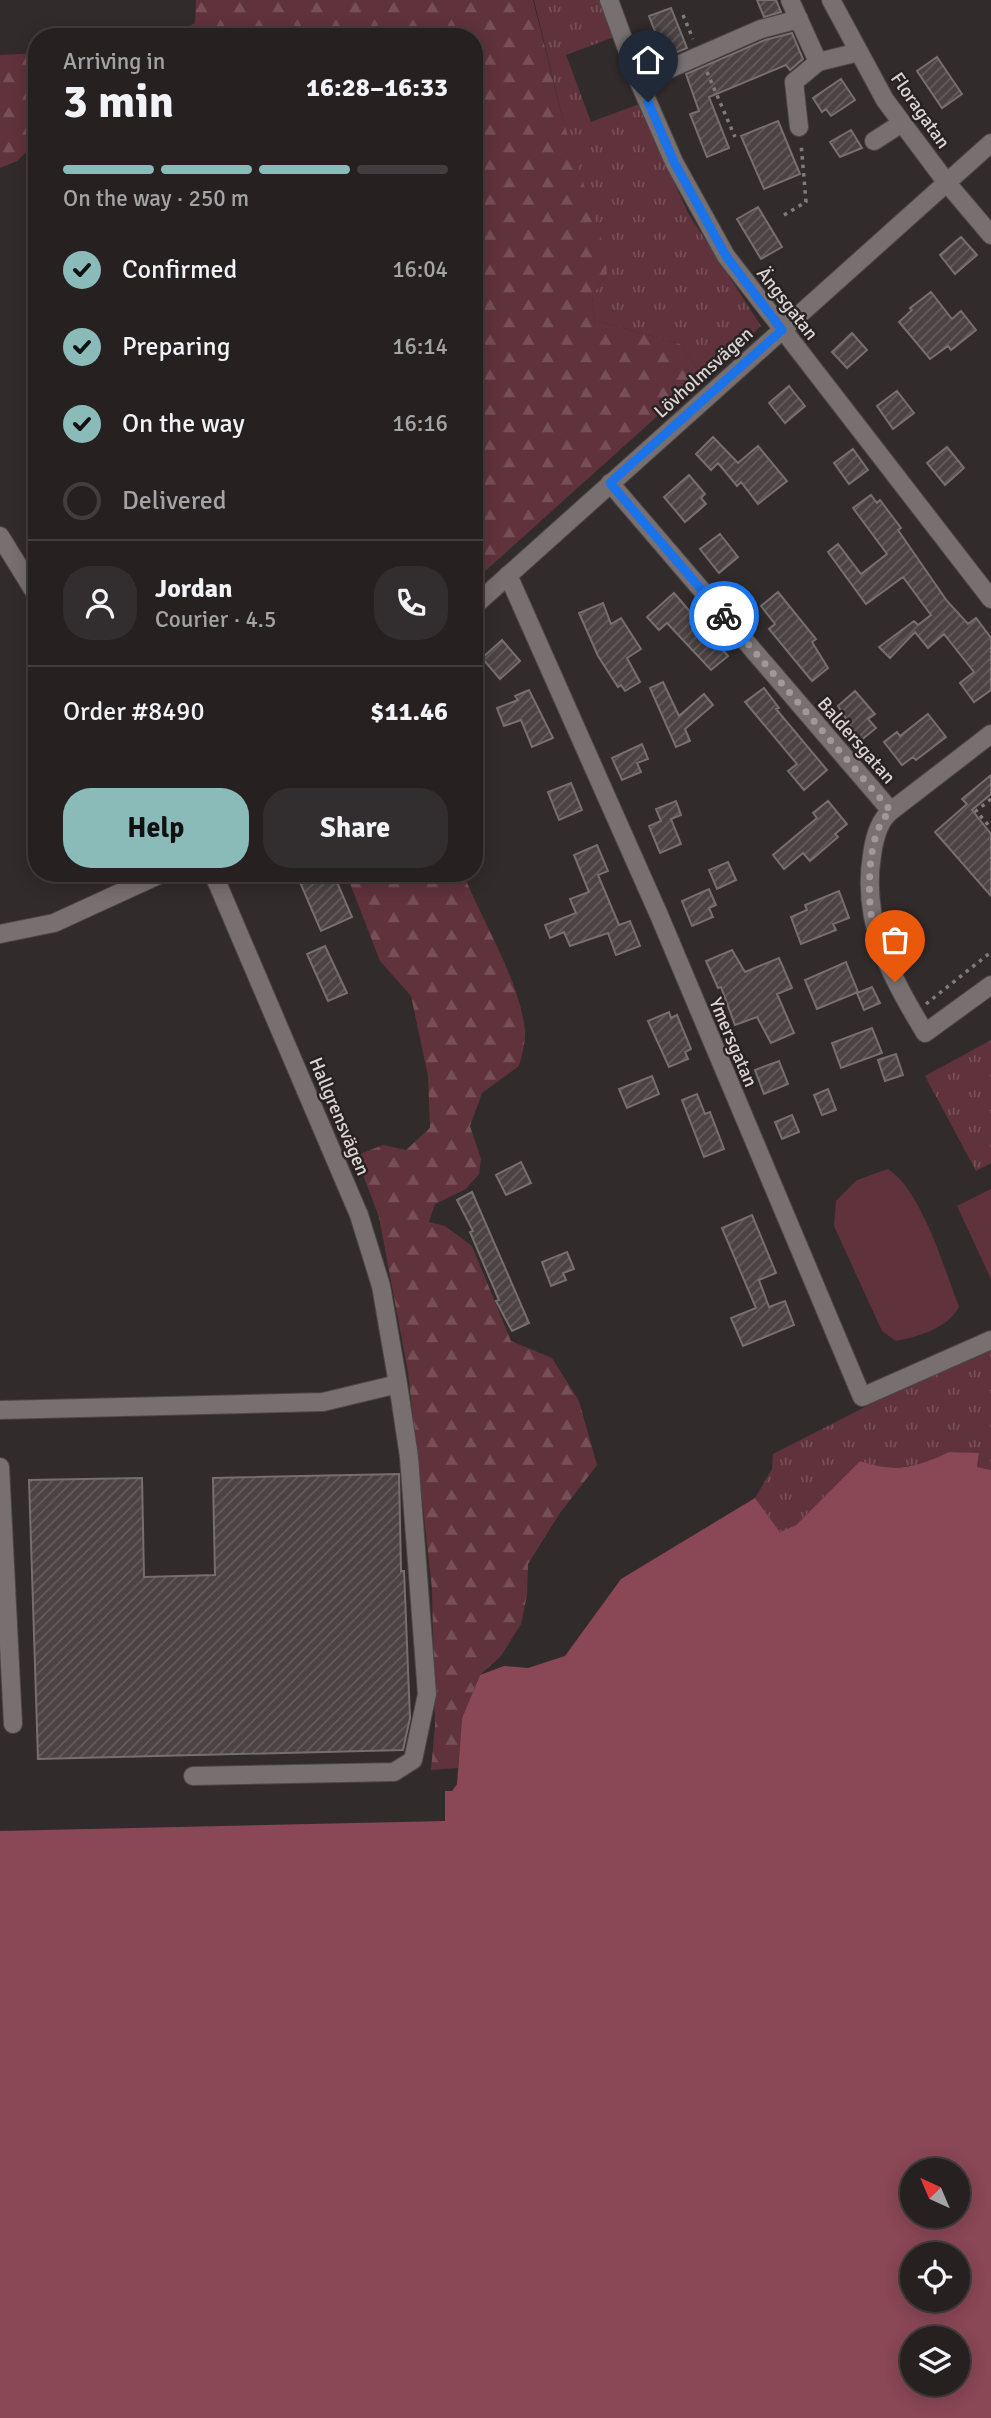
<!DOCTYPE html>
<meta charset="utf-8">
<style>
body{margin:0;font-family:Signika,sans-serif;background:#322d2e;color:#f1f3f6;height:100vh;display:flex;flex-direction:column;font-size:26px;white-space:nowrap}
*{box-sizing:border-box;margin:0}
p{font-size:23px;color:#a4a3a5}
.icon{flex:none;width:38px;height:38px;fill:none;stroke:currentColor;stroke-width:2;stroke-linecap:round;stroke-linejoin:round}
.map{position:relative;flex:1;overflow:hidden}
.side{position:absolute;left:28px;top:28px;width:455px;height:854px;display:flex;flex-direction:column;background:#262021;border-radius:28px;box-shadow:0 4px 18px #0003,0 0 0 2px #423e3f}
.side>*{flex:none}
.needle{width:46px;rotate:316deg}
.buttons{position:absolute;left:900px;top:2158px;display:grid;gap:14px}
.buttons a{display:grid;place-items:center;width:70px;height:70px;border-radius:50%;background:#262021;box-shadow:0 4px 18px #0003,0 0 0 2px #423e3f;font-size:35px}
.pin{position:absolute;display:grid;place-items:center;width:60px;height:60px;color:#fff;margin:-72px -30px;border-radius:50% 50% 50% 0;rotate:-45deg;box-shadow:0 0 7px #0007}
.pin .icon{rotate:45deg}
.courier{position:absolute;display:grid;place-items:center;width:70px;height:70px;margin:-35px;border:5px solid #1a73e8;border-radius:50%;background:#fff;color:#222;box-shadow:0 2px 9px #0007}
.summary em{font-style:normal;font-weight:800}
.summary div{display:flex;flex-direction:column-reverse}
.summary{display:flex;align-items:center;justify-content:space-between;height:119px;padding:0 35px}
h1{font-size:46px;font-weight:800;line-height:52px}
.bar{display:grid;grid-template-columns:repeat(4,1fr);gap:10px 7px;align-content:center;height:84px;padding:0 35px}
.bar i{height:9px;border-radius:5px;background:#423e3f}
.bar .current{background:#8bbbb9}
.bar p{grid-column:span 4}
.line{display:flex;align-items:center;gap:18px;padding:0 35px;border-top:2px solid #423e3f}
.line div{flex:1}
.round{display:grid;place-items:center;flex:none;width:74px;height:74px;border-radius:28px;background:#322d2e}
ol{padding:0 35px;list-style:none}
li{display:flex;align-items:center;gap:21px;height:77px}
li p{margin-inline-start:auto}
li .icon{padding:7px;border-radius:50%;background:#8bbbb9;color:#111;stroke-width:4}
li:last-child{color:#a4a3a5}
li i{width:38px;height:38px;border:4px solid #423e3f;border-radius:50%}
.action{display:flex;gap:14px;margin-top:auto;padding:14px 35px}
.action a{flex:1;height:80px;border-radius:28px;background:#8bbbb9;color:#111;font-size:28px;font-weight:800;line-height:80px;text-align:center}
.action a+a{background:#322d2e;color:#f1f3f6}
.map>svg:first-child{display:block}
.grass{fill:url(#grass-tufts)}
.forest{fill:url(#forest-firs)}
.garden{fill:#60323c}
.water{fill:#8a4755;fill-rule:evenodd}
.building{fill:url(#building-hatch);stroke:#766e6f;stroke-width:2}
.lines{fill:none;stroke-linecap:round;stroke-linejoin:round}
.minor-casing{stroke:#4c4647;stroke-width:20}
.path{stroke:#817c7c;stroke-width:3.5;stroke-dasharray:3.5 5;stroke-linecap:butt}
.minor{stroke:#776f70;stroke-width:18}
.done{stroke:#9f9a9a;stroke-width:7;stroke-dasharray:0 12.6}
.route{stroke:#1a73e8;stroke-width:9}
.labels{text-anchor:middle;stroke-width:5;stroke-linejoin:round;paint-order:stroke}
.street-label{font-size:19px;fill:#d9d5d5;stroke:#282223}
</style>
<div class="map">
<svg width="991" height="2418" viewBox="0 0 991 2418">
<defs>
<pattern id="grass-tufts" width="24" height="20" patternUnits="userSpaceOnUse" patternTransform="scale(1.75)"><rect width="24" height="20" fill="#60323c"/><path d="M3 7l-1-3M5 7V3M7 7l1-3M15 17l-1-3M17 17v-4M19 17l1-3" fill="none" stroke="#764f57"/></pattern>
<pattern id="forest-firs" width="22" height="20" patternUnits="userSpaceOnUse" patternTransform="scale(1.75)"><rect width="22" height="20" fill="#60323c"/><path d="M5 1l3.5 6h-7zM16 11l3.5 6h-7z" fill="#764f57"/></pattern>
<pattern id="building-hatch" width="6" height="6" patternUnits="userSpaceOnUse" patternTransform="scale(1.75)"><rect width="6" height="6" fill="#4a4243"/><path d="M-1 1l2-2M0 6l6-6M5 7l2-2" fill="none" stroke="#645c5d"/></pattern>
</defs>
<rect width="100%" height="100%" fill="#322b2c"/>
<path class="grass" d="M534,0H601L614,37L566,55L591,122L639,104L688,213L761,326L711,373L702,376L680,344L595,320L592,296L607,274L563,120Z
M991,1040V1163L976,1171L925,1076Z
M991,1346V1470L977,1467L979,1454L949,1452L921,1465L882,1469L860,1461L796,1525L780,1532L755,1498L772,1469L773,1454L949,1364Z"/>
<path class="forest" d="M196,0H533L563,120L604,247L607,274L592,296L595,320L680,344L702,376L474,581V37H171L195,23Z
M37,53V142L17,161L0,168V55Z
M346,873H463C483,924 517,974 525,1029C526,1041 522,1055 519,1066L482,1093L470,1126L481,1159L479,1174L466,1189L435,1204L429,1222L445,1226L472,1246L511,1341L552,1358L579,1401L597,1465L560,1513L528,1564L527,1595L521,1624L501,1656L480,1675L462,1718L458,1768L431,1770L435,1725L432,1589L408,1372L379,1217L359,1164L360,1154L383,1145L406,1150L430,1128L428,1076L411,996L380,961Z"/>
<path class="garden" d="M888,1169C922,1191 944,1268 959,1307C946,1329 920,1336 896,1341L882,1331L834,1226L836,1201L857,1180Z
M991,1189V1279L957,1206Z"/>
<path class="water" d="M949,1452L979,1453L977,1467L991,1470V2418H0V1831L445,1821V1791H452L457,1784L462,1718L480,1675L504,1666L528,1668L565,1656L621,1579L755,1498L780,1532L796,1525L860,1461C894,1473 916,1468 949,1452ZM912,2170H957V2216H912ZM912,2254H957V2300H912ZM912,2338H957V2384H912Z"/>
<path class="building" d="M757,0H776L781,12L764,17Z
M671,8L687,48L665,57L649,16Z
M792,33L803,59L790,70L786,65L709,97L729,148L707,157L690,114L699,111L686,74L765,40Z
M937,57L962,94L942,108L917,71Z
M841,79L855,100L831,116L826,109L822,112L813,98Z
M778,121L800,174L764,189L741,136Z
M851,130L862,148L840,157L830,142Z
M758,207L782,247L761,259L737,219Z
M961,237L977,255L955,274L940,255Z
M931,292L952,319L961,311L976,330L951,350L948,346L930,359L899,322L912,310L910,308Z
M852,333L867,350L847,368L832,352Z
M789,386L805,406L785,423L769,403Z
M897,391L914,413L893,429L877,406Z
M713,437L738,463L758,446L787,481L758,504L741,482L737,486L718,463L711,470L696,454Z
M947,447L964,468L945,485L927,463Z
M853,449L868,470L849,484L834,463Z
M689,475L705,494L701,498L706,504L685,522L664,497Z
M871,495L877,503L880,500L901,528L898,530L947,601L968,624L976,618L991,638V690L974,702L960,683L974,672L944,634L928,648L915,632L890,658L879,647L914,621L918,625L931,615L903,577L866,604L828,552L838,544L861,574L887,554L853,508Z
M720,534L738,557L719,573L700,549Z
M778,592L816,639L812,642L828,668L812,681L769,629L775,624L761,606Z
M674,593L728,656L711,670L667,623L659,630L647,617Z
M603,603L611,624L621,618L641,649L627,658L640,682L625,691L621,685L618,687L598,656L579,613Z
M502,640L520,661L500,679L482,658Z
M663,682L679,716L704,694L713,705L685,729L690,741L676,747L650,688Z
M764,688L779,708L776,709L827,770L804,790L788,771L797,764L745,702Z
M529,690L553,738L532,747L521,720L504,726L497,708L518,700L515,696Z
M855,691L875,714L868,719L876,728L860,741L838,706Z
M928,714L946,737L916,760L913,757L902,765L884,742L897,732L900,736Z
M642,744L648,759L637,763L641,772L622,780L612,758Z
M991,775V794L972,810L991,834V896L935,832L967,804L962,799Z
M571,783L582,810L559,820L548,792Z
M676,801L681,815L671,819L681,844L660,853L649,826L661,821L656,809Z
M828,801L847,824L835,834L838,837L810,861L803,853L784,869L773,855L817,818L813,813Z
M597,845L608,871L598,875L619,925L630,921L640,946L616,955L608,933L570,946L564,932L550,938L545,925L576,913L570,899L589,892L574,855Z
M728,862L736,880L717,889L709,870Z
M296,873H333L352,917L321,931Z
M709,889L716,905L709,908L713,917L692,926L682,901Z
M839,891L849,918L833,924L836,930L801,944L791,917L807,910L805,905Z
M325,946L347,993L328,1001L307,954Z
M732,950L745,972L779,958L792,988L777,994L794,1033L771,1043L757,1017L735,1025L721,987L718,988L706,961Z
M846,962L858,992L817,1009L805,980Z
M872,987L880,1003L864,1010L857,993Z
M669,1012L671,1018L677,1015L691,1049L685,1052L688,1059L669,1067L648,1021Z
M872,1028L882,1053L841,1068L832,1043Z
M896,1054L903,1075L885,1081L878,1060Z
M779,1061L788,1084L764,1094L755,1070Z
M652,1076L659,1094L627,1108L619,1089Z
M828,1089L836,1110L822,1115L814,1095Z
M697,1094L705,1114L710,1112L724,1149L704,1157L682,1100Z
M792,1115L799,1132L782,1139L775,1122Z
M521,1162L531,1183L506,1195L496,1175Z
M472,1192L529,1323L512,1331L496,1301L499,1300L470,1232L473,1231L457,1200Z
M752,1215L776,1273L759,1280L769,1307L785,1301L794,1325L743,1346L731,1318L756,1308L722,1228Z
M567,1252L574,1269L563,1273L566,1280L551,1286L542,1262Z
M399,1474L401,1571H404L410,1718L403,1750L38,1759L29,1480L142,1478L144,1577L215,1575L213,1478Z"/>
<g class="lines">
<defs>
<path id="minor" d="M609,0L639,82L674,162L726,256L991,599
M790,0L818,62L859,52
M831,0L885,100L947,183L991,235
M639,82L761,29L799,19
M799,127L794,82L818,62
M874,141L902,123
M610,483L891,811C878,821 874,840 872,855C861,923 891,976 925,1033L991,985
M0,536L37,596
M508,575L659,915L862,1397L991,1340
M474,606L991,143
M891,811L991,734
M213,873L359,1215L381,1286L398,1384
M0,934L54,923L163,873
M0,1410L323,1402L398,1384L409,1457L427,1694L413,1760L394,1772L193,1776
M0,1467L13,1724"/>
</defs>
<use href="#minor" class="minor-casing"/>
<path class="path" d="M683,15L693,39
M707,72L735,137
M784,215L806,202L801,143
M991,799L976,811L991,828
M926,1004L991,952"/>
<use href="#minor" class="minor"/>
</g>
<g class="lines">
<path class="done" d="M724,616L891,811C866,830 867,898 873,926C877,945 888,965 895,982"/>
<path class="route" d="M648,102L674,162L726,256L782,330L610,483L724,616"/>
</g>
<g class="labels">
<g class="street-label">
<text transform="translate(921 110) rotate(55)" y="7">Floragatan</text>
<text transform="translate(788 303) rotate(52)" y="7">Ängsgatan</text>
<text transform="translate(703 372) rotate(-42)" y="7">Lövholmsvägen</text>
<text transform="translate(857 740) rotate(49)" y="7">Baldersgatan</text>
<text transform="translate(734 1042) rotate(67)" y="7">Ymersgatan</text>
<text transform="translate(340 1116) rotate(67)" y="7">Hallgrensvägen</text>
</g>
</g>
</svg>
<div class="buttons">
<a><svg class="needle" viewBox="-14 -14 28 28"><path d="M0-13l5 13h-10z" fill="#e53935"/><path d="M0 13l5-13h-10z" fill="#a4a3a5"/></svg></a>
<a><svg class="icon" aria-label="locate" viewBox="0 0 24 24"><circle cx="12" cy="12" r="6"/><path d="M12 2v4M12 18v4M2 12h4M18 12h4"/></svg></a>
<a><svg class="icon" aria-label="layers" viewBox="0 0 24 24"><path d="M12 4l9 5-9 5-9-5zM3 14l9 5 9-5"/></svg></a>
</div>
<div class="pin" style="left:895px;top:982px;background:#ea580c"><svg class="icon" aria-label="bag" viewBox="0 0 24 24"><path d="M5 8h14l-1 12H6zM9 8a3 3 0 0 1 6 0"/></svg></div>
<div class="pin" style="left:648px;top:102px;background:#1f2937"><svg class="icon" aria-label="home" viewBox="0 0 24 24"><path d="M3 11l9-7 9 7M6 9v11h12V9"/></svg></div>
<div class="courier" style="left:724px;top:616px"><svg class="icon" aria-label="bike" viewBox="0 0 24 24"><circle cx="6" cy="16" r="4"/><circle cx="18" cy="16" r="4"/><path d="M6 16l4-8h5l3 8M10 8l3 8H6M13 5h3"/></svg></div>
<section class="side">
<div class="summary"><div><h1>3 min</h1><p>Arriving in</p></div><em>16:28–16:33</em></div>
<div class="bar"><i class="current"></i><i class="current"></i><i class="current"></i><i></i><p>On the way · 250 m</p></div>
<ol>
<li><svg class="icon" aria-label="check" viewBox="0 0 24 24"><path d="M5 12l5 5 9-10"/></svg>Confirmed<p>16:04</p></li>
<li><svg class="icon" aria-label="check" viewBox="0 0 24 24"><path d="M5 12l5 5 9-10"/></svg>Preparing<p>16:14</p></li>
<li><svg class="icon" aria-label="check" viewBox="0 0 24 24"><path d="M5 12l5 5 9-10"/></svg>On the way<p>16:16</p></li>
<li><i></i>Delivered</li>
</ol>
<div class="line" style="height:126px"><a class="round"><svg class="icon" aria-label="person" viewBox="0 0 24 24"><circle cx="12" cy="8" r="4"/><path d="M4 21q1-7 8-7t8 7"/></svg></a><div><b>Jordan</b><p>Courier · 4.5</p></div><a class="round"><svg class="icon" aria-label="phone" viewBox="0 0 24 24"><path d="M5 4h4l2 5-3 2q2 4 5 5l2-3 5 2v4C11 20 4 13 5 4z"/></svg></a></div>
<div class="line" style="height:91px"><div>Order #8490</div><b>$11.46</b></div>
<div class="action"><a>Help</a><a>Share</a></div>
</section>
</div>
